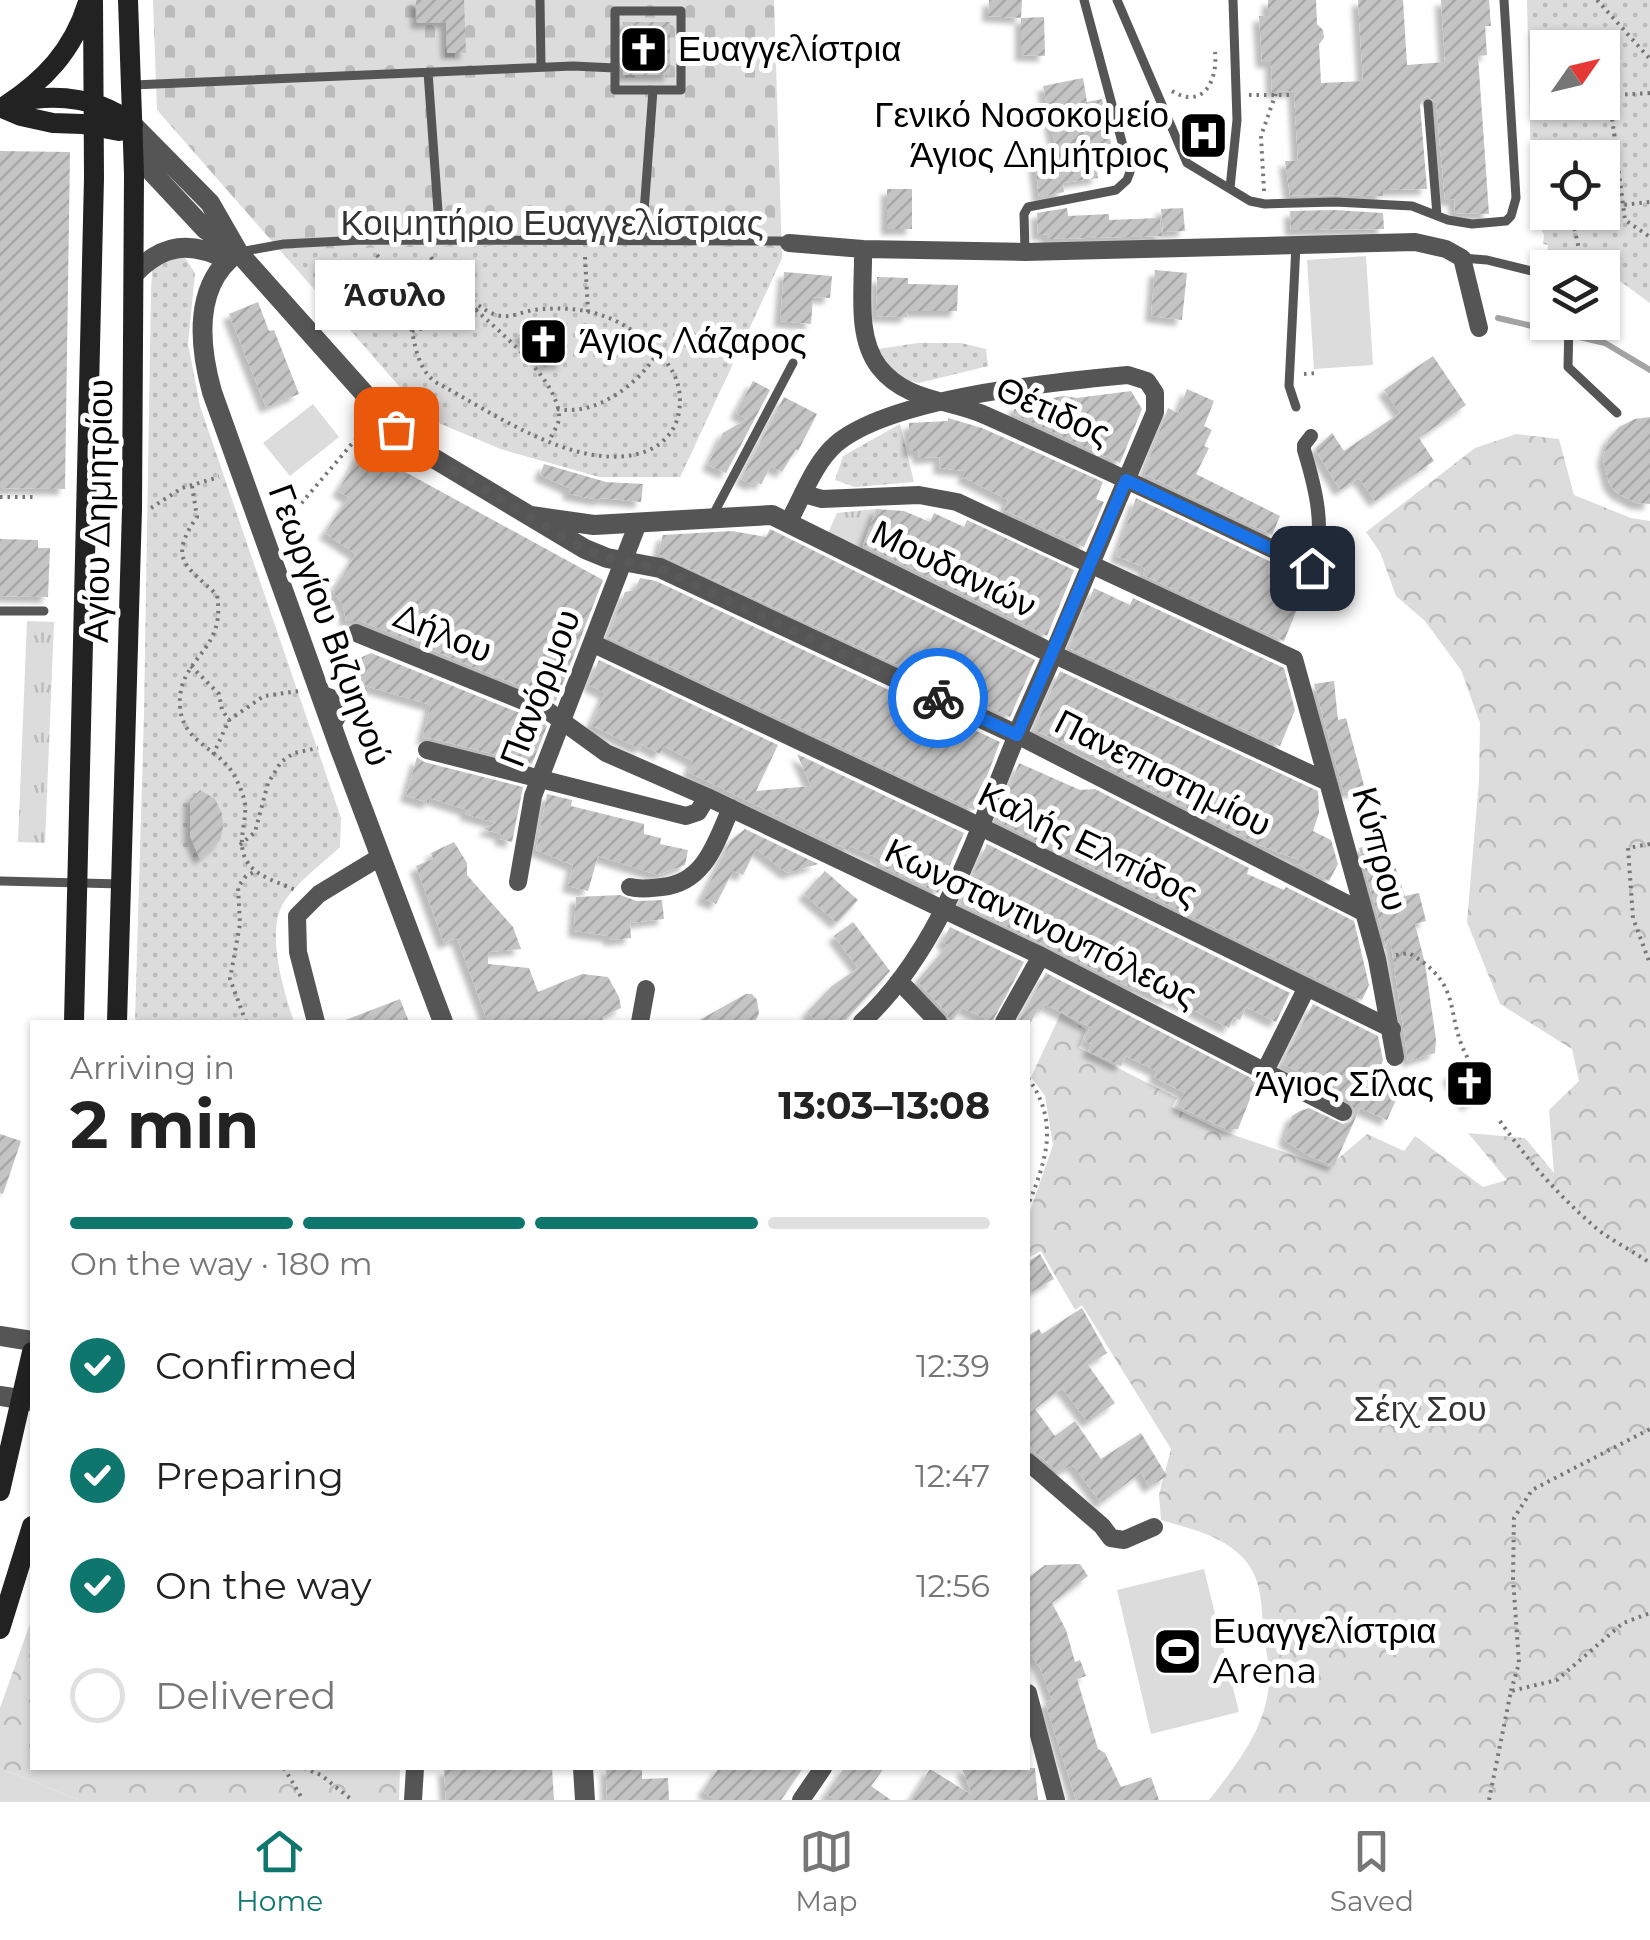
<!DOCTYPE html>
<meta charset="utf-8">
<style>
body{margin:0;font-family:Montserrat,sans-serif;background:#f6f6f6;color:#222;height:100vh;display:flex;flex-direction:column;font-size:38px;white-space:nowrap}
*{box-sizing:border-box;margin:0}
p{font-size:32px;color:#767676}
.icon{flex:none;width:55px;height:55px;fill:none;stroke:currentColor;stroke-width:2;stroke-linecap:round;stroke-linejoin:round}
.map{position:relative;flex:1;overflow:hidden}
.panel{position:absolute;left:30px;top:1020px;width:1000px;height:750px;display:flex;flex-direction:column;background:#fff;border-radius:0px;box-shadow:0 2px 8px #0004}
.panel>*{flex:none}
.needle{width:65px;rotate:56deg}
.controls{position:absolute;left:1530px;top:30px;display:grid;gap:20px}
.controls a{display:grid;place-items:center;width:90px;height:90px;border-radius:0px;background:#fff;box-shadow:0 2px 8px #0004;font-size:50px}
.pin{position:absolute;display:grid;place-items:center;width:85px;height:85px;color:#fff;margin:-42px;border-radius:20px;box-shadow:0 5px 15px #0006}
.courier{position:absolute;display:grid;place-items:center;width:100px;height:100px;margin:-50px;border:8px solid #1a73e8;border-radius:50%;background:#fff;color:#222;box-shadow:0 2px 12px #0007}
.bubble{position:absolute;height:70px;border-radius:0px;background:#fff;box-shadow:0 2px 8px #0004;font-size:32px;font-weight:700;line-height:70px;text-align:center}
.head em{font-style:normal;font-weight:700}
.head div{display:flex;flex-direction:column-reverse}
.head{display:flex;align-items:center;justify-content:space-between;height:170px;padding:0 40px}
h1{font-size:65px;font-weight:700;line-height:75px}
.bar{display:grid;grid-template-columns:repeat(4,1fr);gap:15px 10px;align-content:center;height:120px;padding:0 40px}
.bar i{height:12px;border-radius:8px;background:#e0e0e0}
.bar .selected{background:#0f766e}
.bar p{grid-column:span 4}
ol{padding:0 40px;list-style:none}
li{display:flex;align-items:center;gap:30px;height:110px}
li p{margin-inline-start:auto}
li .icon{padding:10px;border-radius:50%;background:#0f766e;color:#fff;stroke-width:4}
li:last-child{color:#767676}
li i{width:55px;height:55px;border:5px solid #e0e0e0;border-radius:50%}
.dock{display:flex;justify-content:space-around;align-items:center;height:140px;border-top:2px solid #e0e0e0;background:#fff;font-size:28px;color:#767676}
.dock a{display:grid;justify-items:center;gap:5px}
.dock .selected{color:#0f766e}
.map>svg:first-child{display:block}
.grass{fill:url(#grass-tufts)}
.forest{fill:url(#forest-crowns)}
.cemetery{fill:url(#cemetery-stones)}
.park{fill:url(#park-dots);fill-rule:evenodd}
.pitch{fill:#dcdcdc}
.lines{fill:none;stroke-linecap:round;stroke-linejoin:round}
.stream{stroke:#a3a3a3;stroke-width:6}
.building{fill:url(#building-hatch);filter:url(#shadow)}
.path{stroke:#777;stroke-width:4;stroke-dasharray:2.5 5;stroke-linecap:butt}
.service{stroke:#555;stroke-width:9}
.pedestrian{stroke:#555;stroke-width:14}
.minor{stroke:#555;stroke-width:18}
.tertiary{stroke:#555;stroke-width:20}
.secondary{stroke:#222;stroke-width:20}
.done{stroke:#595959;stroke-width:10;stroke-dasharray:0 18}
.route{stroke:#1a73e8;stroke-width:12}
.labels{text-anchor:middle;stroke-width:10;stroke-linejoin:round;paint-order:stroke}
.poi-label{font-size:35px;fill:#000;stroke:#fff;text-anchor:start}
.park-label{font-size:35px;fill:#333;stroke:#fff}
.street-label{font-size:35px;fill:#000;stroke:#fff}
</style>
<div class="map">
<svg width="1650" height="1800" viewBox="0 0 1650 1800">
<defs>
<pattern id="grass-tufts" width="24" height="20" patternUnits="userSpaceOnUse" patternTransform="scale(2.5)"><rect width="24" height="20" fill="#dcdcdc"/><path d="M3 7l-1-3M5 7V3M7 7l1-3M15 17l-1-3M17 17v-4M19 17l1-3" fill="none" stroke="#bbb"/></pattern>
<pattern id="forest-crowns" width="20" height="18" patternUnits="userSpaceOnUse" patternTransform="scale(2.5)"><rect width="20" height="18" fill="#dcdcdc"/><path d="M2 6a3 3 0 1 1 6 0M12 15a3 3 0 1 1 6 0" fill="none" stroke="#bbb"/></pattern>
<pattern id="cemetery-stones" width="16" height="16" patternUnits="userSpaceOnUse" patternTransform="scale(2.5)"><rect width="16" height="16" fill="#dcdcdc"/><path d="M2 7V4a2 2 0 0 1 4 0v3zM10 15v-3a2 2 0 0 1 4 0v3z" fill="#bbb"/></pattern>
<pattern id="park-dots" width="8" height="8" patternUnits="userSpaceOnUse" patternTransform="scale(2.5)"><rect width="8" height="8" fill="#dcdcdc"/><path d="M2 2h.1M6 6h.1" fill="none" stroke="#bbb" stroke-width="1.8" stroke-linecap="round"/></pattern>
<pattern id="building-hatch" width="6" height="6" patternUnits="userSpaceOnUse" patternTransform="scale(2.5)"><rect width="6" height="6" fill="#c4c4c4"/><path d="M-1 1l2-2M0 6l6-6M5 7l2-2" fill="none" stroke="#a7a7a7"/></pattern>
<filter id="shadow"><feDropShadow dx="-6" dy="6" stdDeviation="2.5" flood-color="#0004"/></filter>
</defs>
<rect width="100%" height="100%" fill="#fff"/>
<path class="grass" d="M876,509L862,548L828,533L837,513Z
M27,621L54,622L45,843L18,842Z"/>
<path class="forest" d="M1516,434L1559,439L1574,495L1631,518L1650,521V1800H1209C1238,1763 1272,1721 1269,1670C1268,1655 1263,1639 1263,1624C1261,1600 1261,1578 1244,1559C1222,1535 1191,1529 1161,1520L1159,1495L1171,1449L1082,1305L1075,1310L1041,1251L1028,1258V1217L1053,1145L1045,1096L1031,1077L1061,1013L1086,1029L1079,1048L1177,1098L1172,1107L1222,1131L1328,1167L1367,1134L1404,1151L1415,1136L1483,1187L1507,1180L1468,1133L1525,1138L1554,1173L1549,1110L1579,1081L1572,1049L1500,1004L1467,922L1479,780L1480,723L1461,670L1425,621L1396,596L1380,552L1366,532L1475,448Z
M32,1618V1768H400L399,1800H79L0,1768V1708Z"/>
<path class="cemetery" d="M153,0H774L782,258L680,477H600L501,449L427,418L157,110Z"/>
<path class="park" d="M1527,0H1650V303L1602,268L1547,255L1548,245L1543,244L1544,235L1538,222L1531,169ZM1548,48H1602V102H1548ZM1548,158H1602V212H1548Z
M616,244L781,248L782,258L680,477H600L501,449L427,418L280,249Z
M170,257L185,258L195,273L188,344L200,406L341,818L340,847C322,864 298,881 284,902C265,932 284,991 294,1022H135L144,714L151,290L152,270Z
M918,343H961L986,349L988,366L919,383L898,378L878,349Z
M900,424L914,482L855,487L835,480L843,456Z"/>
<path class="pitch" d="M1366,256L1373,365L1314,369L1307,260Z
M313,404L339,437L290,476L263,443Z
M1204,1569L1239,1712L1151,1734L1117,1590Z
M0,1768L79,1800H0Z"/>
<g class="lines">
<path class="stream" d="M1498,318L1605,343L1650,370"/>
</g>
<path class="building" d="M416,0H464L466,53H447L446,22L417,23Z
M989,0H1022L1021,18L988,16Z
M1268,0H1316L1317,24L1323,30L1324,38L1319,44L1321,83L1363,81L1358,0H1403L1407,65L1445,62L1441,0H1489L1491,26H1485L1487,55L1478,56L1489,214L1455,213L1454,199L1445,200L1436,103L1428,96L1423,98L1420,105L1427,189L1383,190V196L1290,195L1285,161H1298L1294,91L1272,92L1271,62H1262L1259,16H1268Z
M1044,17L1045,56L1021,55V18Z
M623,22H670V75H623Z
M1083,78L1087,102L1102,99L1112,148L1094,150L1098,178L1063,183L1064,192L1039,197L1034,158L1057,155L1043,86Z
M0,151L70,152L65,489L0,488Z
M887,189H912V229H887Z
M1067,208L1068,216L1109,214V220L1160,218L1162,236L1047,239V234L1038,235L1037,213Z
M1183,208L1185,231L1163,232L1161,209Z
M1335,210L1383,213L1384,229L1291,230L1290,211Z
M1155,270L1187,273L1182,320L1151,316Z
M784,272L832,276L830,298L813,297L811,324L780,321Z
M877,277L908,278V284L958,285L957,311H908L907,317L876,316Z
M258,302L269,331L274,330L299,394L266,407L229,314Z
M543,317L568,347L561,352L564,363L543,365L519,335Z
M1433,356L1466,405L1419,438L1434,461L1375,501L1359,478L1340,490L1315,449L1332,433L1344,451L1400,413L1384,390Z
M753,381L770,390L726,473L708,465L723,433L747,419L736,413Z
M1187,389L1214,401L1204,426L1212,430L1204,446L1209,448L1196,474L1280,516L1272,535L1144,474L1168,408L1178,413Z
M1131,391L1142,409L1120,463L1013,414L1015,406L1063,396L1077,398Z
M784,397L817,414L798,451L796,449L782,472L771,466L761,484L755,481L753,485L741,479Z
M1650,417V504L1636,503L1617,493L1609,483L1603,459L1608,440L1619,427L1635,419Z
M948,418L982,428L1103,482L1096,499L1104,502L1084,547L1004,510L1008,500L963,477L966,471L939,468L940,457L919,458L918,451H909V423L948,421Z
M363,449L603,580L556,701L361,621H346L343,605L333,591L356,554L325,533L349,497L338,491Z
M544,464L606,482L643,484L641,502L601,498L599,500L569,494V488L540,475Z
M1136,498L1309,580L1284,641L1143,575L1145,569L1141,566L1116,556Z
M876,509L904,511L930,522L934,513L964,527L967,520L1074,570L1047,636L863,545Z
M770,529L1035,660L1010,717L658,554L663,535L732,531L766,537Z
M0,539L38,540V548H50L48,597L0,596Z
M640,578L656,581L1000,742L974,810L608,637L625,592L635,590Z
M1094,588L1130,605L1133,598L1284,668L1295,710L1280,746L1069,648Z
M371,653L542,722L547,726L532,764L430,738L422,739L431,705L366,686L353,661Z
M599,660L778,745L756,791L811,786L797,754L964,833L938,893L879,865L882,860L850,846L848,850L688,772L693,761L664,746L660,754L642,744L640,749L591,725L605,693L589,685Z
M1060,671L1318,791L1319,813L1313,831L1331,840L1338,864L1329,881L1297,864L1299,860L1259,845L1108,768L1110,764L1034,730Z
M1334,681L1338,720L1346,718L1365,789L1344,793L1314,684Z
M417,757L424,762L523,787L512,842L500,839L501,834L483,829L496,823L465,814L467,810L430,798L429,803L406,796Z
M1019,763L1080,790L1095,789L1249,868L1247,874L1284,890L1286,887L1354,921L1369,985L1362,1000L996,821Z
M200,790L215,799L222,814L223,827L220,841L200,859L190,836V800Z
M547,794L572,800L571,806L644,824V834L661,838L660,844L688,850L685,865L658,875L598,856L588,891L568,886L573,865L536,850Z
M745,829L818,864L787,873L756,849L743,875L733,871L716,904L702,898L731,840Z
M1386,840L1405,896L1419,893L1426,921L1415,924L1425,964L1436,1039L1435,1053L1408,1061L1390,938L1386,946L1359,848Z
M454,842L467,863V875L513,927L521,949L488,952V964L529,968L538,992L582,974L608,977L619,997L621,1008L602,1017L604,1022H488L457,938L444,943L416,866L433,859L431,853Z
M987,844L1290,993L1276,1022L1246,1007L1240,1020L1234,1017L1229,1028L1167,997L1165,1000L1137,987L1135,990L960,904Z
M825,871L858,900L837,923L804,894Z
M620,895L637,901L662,900L664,919L630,923L631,938L610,940L609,936L574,931L576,897Z
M853,922L890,971L844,1022H817L807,1012L832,986L858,968L834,936Z
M950,927L1024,962L992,1022L963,1008L950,1022L947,1013L917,981L948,945L942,942Z
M1046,973L1257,1081L1238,1129H1226L1177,1106L1185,1093L1154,1077L1157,1071L1126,1056L1121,1066L1088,1051L1092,1044L1084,1041L1090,1027L1045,1004L1042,1011L1038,1009L1031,1022H1018Z
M746,994H752L757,1000L759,1014L755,1022H696Z
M400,999L409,1022H344L343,1021Z
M1313,1004L1378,1036L1383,1060L1372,1084L1398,1095L1387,1120L1360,1108L1334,1166L1311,1157L1284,1140L1292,1116L1300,1111L1309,1108L1343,1124L1350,1122L1355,1112L1350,1101L1320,1086L1322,1082L1282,1064Z
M1470,1062L1489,1091L1467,1105L1448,1076Z
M0,1134L21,1141L3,1194L0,1193Z
M1040,1254L1054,1279L1028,1294V1262Z
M1082,1308L1107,1353L1088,1365L1115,1403L1088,1422L1062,1388L1035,1409L1055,1436L1075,1421L1101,1459L1141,1433L1167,1476L1149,1487L1141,1472L1101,1503L1073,1465L1058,1472L1036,1453L1028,1450V1336L1039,1329L1042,1334Z
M1080,1564L1088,1576L1052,1603L1066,1630L1075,1662L1080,1660L1086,1676L1077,1679L1098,1749L1105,1753L1121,1787L1151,1777L1159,1800H1076L1045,1702L1052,1700L1040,1668L1028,1649V1578L1045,1565Z
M552,1768L554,1800H446L444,1769Z
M606,1768H642V1779L668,1778L669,1800H607Z
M719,1768H803L781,1800H715L703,1791Z
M844,1768H884L871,1786L891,1800H835L826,1794Z
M962,1768H1035L1038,1800H911L930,1769L972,1795Z"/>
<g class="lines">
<path class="path" d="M1597,0L1650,59
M1172,91C1203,110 1218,81 1215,52
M1650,93L1617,95L1610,102L1625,220L1650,237
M1249,95H1294
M1264,191L1261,136L1276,93
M1602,207L1650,202
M377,255C390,271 401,291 407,311C415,336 414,368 437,383C494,413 581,476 647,451C664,444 676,430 679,412C684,381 669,361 646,341C612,312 577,305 533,310C523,312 512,317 503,316C480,316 442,271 428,254
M585,257L588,312
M1577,268L1579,249L1574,227L1589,212
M476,310C501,333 561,382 559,419C558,426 552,434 549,441
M412,331L461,319L478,309
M1304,374L1316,373
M557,409C596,416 636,386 657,354
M192,486L197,517C167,560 187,566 217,595C227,653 177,657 180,706C182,743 218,747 234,775C238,783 244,795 245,804C247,825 235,844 248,863C257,877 281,883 295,890
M0,497H35
M151,508L182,488L219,477
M282,526L367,426
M191,666L219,694L222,710L229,720L264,696L299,691
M213,755L229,720
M1650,844L1628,848L1633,918L1650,964
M240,845L255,832L268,783L281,762L294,753L318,748
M1396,955L1409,953C1467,987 1442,1015 1470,1062
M246,1022L230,979L240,924L238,887L246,876L256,871
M1028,1078C1059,1121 1047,1159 1028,1205
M1500,1121C1528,1161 1559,1196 1596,1228C1612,1241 1633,1251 1650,1263
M1511,1691L1519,1663L1513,1578L1514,1518L1532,1490L1650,1429
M284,1768L303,1800
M304,1768L321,1775L352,1800
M1489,1800L1511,1691L1557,1680L1623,1623L1650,1613"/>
<path class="service" d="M540,0L541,67
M1117,0L1187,163L1250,201L1265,204L1335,202L1412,206L1448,220L1472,224L1506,221L1511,216L1516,198L1504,0
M615,11H681V90H615Z
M428,72L440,239
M133,85L573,66L615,68
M1428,104L1437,215
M1230,188L1237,120L1233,0
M642,239L653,90
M1296,245L1289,386L1296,407
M239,252L284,244L362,240L781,241
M1025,252L1024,214L1028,207L1116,190L1127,180L1130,172L1084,0
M1462,258L1487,260L1548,275
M1569,322L1568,367L1617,413
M713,515L793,363
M0,611H44
M325,691L333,694L342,717L338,724
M0,881L122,884"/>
<path class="pedestrian" d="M1311,436L1304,445V450C1315,486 1327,531 1312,568"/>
<path class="minor" d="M789,243L863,249L1025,252L1415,242L1446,249L1462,258L1479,328
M863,249C864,286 855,336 879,367C906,402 950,399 987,416C1097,465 1204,516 1312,568
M804,494L822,499L919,495L957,502L1294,659L1377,959L1395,1057
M788,523C802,498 814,463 836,444C892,397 1055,382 1128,375L1147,381L1155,393V412L1053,654L1328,782
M356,633L548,711L606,753L707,797L1041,956L1343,1112
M592,643L979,826L1392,1029
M427,750L686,816L698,812L707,797
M518,882L533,796L638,523
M630,887C641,890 651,888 662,887C705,883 716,842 731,808
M901,983L938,1022
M316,1022L298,952L297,916L319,894L380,857
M640,1022L646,989
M862,1022C942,949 976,833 1017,735L1363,912
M1004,1022L1041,956
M1265,1071L1307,987
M1028,1462L1102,1526L1111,1538L1124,1540L1154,1527
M1028,1693L1056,1800
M413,1800L415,1768
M801,1800L823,1768"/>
<path class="tertiary" d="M133,125L210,203L237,250
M134,153L205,229L238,252L396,429L425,453L585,549L607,558L660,568L1017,735L1053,654L772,515L594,525L531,516
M238,252C193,284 199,345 212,392L340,749L443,1022
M134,274C163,243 191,241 228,260
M0,1336L32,1341
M0,1396L32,1401
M583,1768L585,1800"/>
<path class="secondary" d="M17,102C57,93 102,98 133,125
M2,108C44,81 73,51 88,2
M2,108L21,116L53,123L82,124L119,131L133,125
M74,1022L94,178L93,0
M117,1022L132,509L134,174L128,0
M0,1491L32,1352
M0,1629L32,1526"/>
</g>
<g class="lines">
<path class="done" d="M396,429L425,453L576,545L606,558L656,567L938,698"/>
<path class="route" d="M938,698L1017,735L1126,480L1312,568"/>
</g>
<defs>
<symbol id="church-square" viewBox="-11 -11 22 22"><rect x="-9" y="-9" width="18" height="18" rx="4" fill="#000" stroke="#fff"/><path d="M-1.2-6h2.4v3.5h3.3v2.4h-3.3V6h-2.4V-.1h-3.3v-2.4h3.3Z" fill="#fff"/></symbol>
<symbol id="hospital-square" viewBox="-11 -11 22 22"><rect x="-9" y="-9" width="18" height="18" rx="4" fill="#000" stroke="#fff"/><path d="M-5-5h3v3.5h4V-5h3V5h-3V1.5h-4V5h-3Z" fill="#fff"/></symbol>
<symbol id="stadium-square" viewBox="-11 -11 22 22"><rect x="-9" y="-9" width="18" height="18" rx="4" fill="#000" stroke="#fff"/><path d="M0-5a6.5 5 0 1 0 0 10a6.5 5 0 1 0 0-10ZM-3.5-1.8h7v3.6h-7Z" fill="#fff"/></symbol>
</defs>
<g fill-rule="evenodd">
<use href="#church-square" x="616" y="22" width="55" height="55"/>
<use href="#hospital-square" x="1176" y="108" width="55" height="55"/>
<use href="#church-square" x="516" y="314" width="55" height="55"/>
<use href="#church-square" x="1442" y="1056" width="55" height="55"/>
<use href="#stadium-square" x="1150" y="1624" width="55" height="55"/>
</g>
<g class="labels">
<g class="poi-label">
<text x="678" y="61">Ευαγγελίστρια</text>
<text x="1169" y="127" text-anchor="end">Γενικό Νοσοκομείο<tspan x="1169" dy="40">Άγιος Δημήτριος</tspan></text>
<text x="579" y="353">Άγιος Λάζαρος</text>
<text x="1434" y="1096" text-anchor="end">Άγιος Σίλας</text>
<text x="1213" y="1643">Ευαγγελίστρια<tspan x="1213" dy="40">Arena</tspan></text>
</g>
<g class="park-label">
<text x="552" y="235">Κοιμητήριο Ευαγγελίστριας</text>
<text x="1420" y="1421">Σέιχ Σου</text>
</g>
<g class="street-label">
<text transform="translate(1053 411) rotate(24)" y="12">Θέτιδος</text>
<text transform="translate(98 511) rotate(-89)" y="12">Αγίου Δημητρίου</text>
<text transform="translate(954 569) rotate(26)" y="12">Μουδανιών</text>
<text transform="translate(330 625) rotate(70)" y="12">Γεωργίου Βιζυηνού</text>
<text transform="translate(443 633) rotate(22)" y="12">Δήλου</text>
<text transform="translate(540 688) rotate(-69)" y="12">Πανόρμου</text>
<text transform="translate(1163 773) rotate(27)" y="12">Πανεπιστημίου</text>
<text transform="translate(1088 844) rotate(26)" y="12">Καλής Ελπίδος</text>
<text transform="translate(1380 849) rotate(75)" y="12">Κύπρου</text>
<text transform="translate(1041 923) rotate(26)" y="12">Κωνσταντινουπόλεως</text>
</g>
</g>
</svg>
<div class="controls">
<a><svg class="needle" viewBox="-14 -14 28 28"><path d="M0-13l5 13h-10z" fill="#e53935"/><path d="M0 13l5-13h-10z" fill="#767676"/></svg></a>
<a><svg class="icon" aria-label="locate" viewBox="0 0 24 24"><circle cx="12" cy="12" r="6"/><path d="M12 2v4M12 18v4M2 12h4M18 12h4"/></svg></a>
<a><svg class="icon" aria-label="layers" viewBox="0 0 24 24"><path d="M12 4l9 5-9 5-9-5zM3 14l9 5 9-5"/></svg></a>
</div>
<div class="pin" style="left:396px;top:429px;background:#ea580c"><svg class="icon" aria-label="bag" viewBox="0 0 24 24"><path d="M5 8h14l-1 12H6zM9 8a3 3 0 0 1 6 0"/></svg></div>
<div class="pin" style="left:1312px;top:568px;background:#1f2937"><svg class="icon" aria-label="home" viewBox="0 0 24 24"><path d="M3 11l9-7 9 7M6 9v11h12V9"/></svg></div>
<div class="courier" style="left:938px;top:698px"><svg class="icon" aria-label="bike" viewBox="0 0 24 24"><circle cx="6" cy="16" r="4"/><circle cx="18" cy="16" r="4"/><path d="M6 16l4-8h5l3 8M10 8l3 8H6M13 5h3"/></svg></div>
<div class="bubble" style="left:315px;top:260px;width:160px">Άσυλο</div>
<section class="panel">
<div class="head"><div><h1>2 min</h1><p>Arriving in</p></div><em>13:03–13:08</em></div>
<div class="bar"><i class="selected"></i><i class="selected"></i><i class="selected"></i><i></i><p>On the way · 180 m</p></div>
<ol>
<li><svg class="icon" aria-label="check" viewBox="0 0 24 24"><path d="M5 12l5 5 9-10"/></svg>Confirmed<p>12:39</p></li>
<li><svg class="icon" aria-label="check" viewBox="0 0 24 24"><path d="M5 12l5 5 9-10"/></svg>Preparing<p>12:47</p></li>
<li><svg class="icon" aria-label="check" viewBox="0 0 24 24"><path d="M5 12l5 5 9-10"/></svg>On the way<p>12:56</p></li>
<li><i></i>Delivered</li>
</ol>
</section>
</div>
<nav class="dock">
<a class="selected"><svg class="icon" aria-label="home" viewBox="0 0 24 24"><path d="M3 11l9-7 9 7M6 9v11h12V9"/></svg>Home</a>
<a><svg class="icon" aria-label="map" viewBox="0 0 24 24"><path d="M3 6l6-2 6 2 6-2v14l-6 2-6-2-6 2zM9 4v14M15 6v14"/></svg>Map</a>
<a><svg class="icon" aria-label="saved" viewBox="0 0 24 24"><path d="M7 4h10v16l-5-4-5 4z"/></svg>Saved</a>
</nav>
